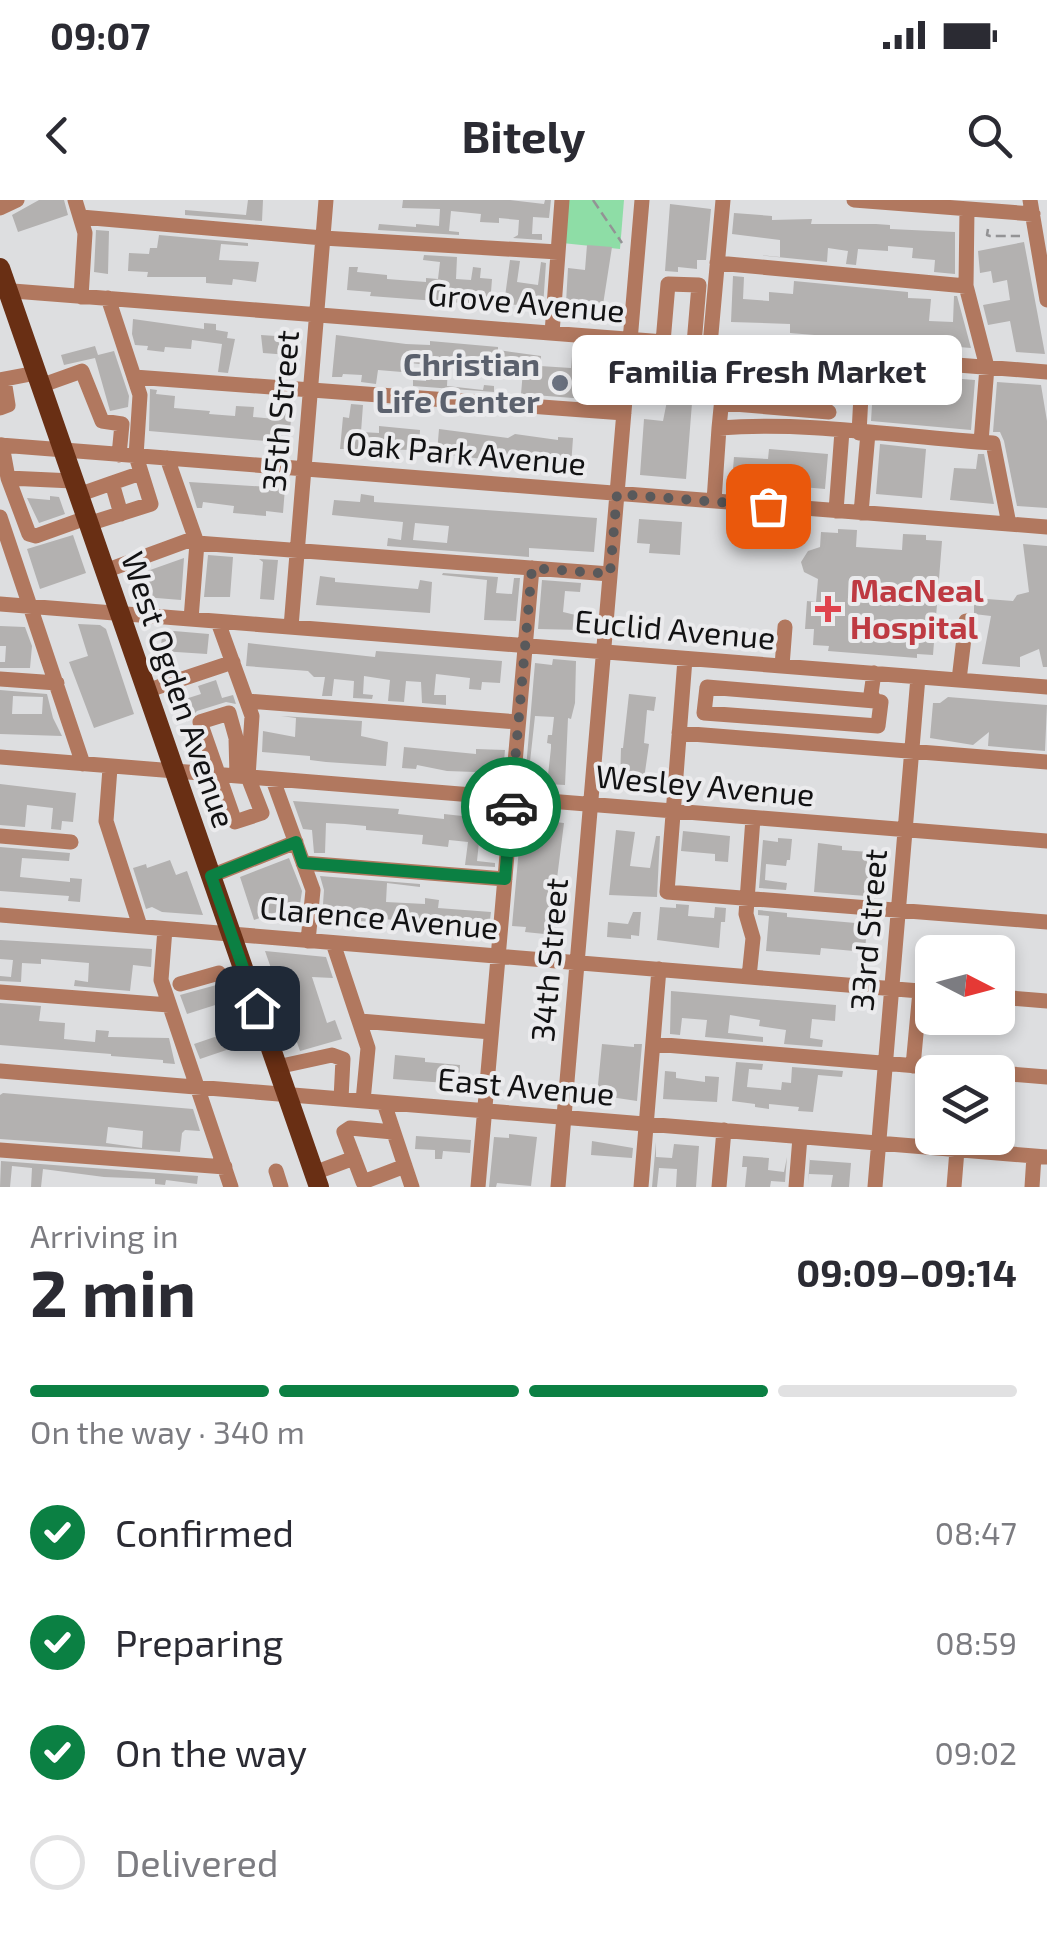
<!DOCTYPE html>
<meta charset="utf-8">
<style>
body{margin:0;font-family:"Exo 2",sans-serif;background:#f2f2f3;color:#2b2b33;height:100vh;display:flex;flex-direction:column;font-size:38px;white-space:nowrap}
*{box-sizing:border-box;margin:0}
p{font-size:32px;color:#7c7c81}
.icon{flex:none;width:55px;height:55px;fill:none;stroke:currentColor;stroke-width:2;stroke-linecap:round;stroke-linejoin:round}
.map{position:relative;height:987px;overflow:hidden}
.side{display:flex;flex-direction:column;background:#fff;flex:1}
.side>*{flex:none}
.needle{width:65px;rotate:96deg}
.controls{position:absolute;left:915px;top:735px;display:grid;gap:20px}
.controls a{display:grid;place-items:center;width:100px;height:100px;border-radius:15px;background:#fff;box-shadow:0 5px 15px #0003;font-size:50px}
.pin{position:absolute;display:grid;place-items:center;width:85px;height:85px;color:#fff;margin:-42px;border-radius:20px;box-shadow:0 5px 15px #0006}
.courier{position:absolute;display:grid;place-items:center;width:100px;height:100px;margin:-50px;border:8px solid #0b8043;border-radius:50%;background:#fff;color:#222;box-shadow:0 2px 12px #0007}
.bubble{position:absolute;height:70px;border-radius:15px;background:#fff;box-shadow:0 5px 15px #0003;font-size:32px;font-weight:700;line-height:70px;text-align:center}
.head em{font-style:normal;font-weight:700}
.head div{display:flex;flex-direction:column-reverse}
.head{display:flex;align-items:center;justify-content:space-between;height:170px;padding:0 30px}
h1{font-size:65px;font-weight:700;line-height:75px}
.bar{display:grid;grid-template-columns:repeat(4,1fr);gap:15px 10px;align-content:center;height:120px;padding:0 30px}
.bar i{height:12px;border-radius:8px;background:#e1e1e2}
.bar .current{background:#0b8043}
.bar p{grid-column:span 4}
ol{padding:0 30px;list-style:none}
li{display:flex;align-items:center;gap:30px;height:110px}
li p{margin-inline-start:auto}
li .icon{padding:10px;border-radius:50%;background:#0b8043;color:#fff;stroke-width:4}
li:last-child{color:#7c7c81}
li i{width:55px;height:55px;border:5px solid #e1e1e2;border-radius:50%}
.status{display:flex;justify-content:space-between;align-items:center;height:70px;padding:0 50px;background:#fff;direction:ltr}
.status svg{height:28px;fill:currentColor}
header{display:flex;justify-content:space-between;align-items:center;height:130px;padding:0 30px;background:#fff;font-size:45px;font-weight:700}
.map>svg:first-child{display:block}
.green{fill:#8edda6}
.building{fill:#b3b1b0;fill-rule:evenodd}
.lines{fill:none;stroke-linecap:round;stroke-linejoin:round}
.path{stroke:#939395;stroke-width:2.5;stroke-dasharray:10 5;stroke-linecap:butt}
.minor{stroke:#b1785f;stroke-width:15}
.major{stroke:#692f14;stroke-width:20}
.done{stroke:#59595b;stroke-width:10;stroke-dasharray:0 18}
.route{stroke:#0b8043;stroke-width:12}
.worship-dot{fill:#6b7280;stroke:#ebebed;stroke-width:4}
.health-dot{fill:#e0444e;stroke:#ebebed;stroke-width:4}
.labels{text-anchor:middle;stroke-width:8;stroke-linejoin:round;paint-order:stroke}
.street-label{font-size:32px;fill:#121213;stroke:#ebebed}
.worship-label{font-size:32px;font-weight:bold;fill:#5b616d;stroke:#ebebed;text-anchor:end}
.health-label{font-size:32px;font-weight:bold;fill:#be3a42;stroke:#ebebed;text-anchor:start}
</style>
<div class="status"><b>09:07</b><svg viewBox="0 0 49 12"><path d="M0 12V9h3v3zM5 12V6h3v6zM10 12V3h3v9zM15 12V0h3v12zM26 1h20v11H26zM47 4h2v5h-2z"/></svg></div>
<header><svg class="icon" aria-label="back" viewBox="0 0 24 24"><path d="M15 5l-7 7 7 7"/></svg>Bitely<svg class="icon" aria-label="search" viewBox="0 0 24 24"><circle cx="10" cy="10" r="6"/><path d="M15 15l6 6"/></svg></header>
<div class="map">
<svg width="1047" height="987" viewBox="0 0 1047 987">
<rect width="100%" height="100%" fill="#dddee0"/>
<path class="green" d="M565,0H624L620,49L562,43Z"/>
<path class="building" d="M39,0H64L68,15L18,32L12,15Z
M248,0H263L262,21L185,15V10L246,15Z
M403,0H510L544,4L545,0H551L549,18L533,17L532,34H542V40L513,38L518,35L519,20L499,18V23L480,22L481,14L451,11L449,31L459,32V35L378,30L379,24L416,27V24L439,26L440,9L402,8Z
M670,4L711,9L706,60H697V69L678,67V72L665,71Z
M734,13L772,16V20L812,19L811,24H876L890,25V29L955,32V74L934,72L935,60L912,58L913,48L888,46V51L858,49L856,65L846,64L848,51L828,48L827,62L758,55L780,57V40L732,34Z
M96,30L109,31L108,74L94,72Z
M159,35L248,43V46L221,44L219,60L259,62L256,82L233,79L232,85L218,84L206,83V77H147L148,72L128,71L129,53L149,54L150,48H157Z
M1024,42L1037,111L1045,154L1016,152L1010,121L988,125L983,105L1010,100L1007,80L993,83L991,71L980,73L978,51Z
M587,45L612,47L602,111H579V105L566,103L568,68L585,70Z
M424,55L457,57L456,79L471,80L473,67L481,68L480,78L492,79L490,105L370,96L371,92L347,90L349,67H358L357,72L387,75V79L426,82V78L438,79L440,62L423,60Z
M510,60L520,61L517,82L538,85L541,62L546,63L543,107L504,104Z
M733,76L744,77L743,99L769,101V92L793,94L794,81L908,92V98L931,99L929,121L953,122L954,96H957L971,148L790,133V124L731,122Z
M133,119L204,129V123L216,124V130L228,132L227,138L235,139L228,173L218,172L222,144L192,140L191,149L165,147L164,152L147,150L148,146L135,145L132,134Z
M261,135L291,137L289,155L263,153Z
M336,135L406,144L430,145V141L498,147V150L541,156L540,166L571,168L572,156L596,158L599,200L521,194L523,171L507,168L448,164L447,186L483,190L484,185L494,186V192L413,186V180L426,181L428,165L402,162V172L378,170L376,184L361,182L362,175L343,174L342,177H332Z
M95,146L98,155L114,151L129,196L128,207L110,211L95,158L64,165L61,155Z
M874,172L975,180L971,230L871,221Z
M997,182L1041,185L1047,221V308L1017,306L1004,241L1000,232H993Z
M150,189L157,190L156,194L175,196L174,208L210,211L209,214L235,216L236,206L254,207L253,217L275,219L276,207L292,208L289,243L149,231Z
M668,196L678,197L677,202L692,203L686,279L640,275L644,219L663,221Z
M351,204L363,205L361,232L379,233V226L420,230L419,250L340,249L343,217L349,218Z
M439,229L508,238L515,234L558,240V237L573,238L571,266L530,264V258L498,256L497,261L437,253Z
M880,244L926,249L922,298L876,294Z
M769,249L828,254L825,289L732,281L734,257L768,259Z
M978,254H984L994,304L950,300L954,268L976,269Z
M189,282L285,288L283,313L266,311V316L233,313L234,306L203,302L202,308H197Z
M361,294L374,296V302L597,318L594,352L529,348V357L387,346L388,338L401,340L403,322L332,315L334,300L360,302ZM415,323L449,326L447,343L413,340Z
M50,296L59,297L65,314L39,323L27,298L50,300Z
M639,319L682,322L680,355L649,353L650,344L637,343Z
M838,329L857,330L856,347L902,350L903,334L926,335V340L942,341L933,455L917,454V458L828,451L829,446L813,445L814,429H805L807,401L816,402L818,379L804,372L801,362L808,351L820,347L821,332L838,333Z
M73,335L86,373L40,389L27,349Z
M1023,344L1047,346V467H1043L1039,449L1020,457V467L982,464L991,416L974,414V398L1013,401L1017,395L1029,392Z
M208,355L233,357L230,397H204Z
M184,358L181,400L144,397L136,375Z
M259,359L278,360L274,400L260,399L263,362Z
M443,373L498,377L496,393L512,394L514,378H520L516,421L484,420L487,380L442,375Z
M320,376L335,378V382L418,389L420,380L432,382L430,413L316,405Z
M542,380L581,383L580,392L565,391L563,412L584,417L583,430L538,429Z
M78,424L100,425L106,429L134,514L94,528L69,462L88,456Z
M0,426L25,427L32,446L30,468H0V462H5L6,446H0Z
M162,430L209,434L207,454L161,451Z
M248,443L375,457L376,451L502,461L500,483L482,482L481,490L469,489L470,478L436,474L434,495H446V505L422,503L421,482L406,481L404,502L388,501L390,480L364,476L363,494L373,495L372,499L353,498L354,481L334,479L332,496H322L325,477H314L308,471L246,466Z
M553,459L576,461L575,503L571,519L568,518L565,585L547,584L551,548V544L547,543L548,535H552L554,517L535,516L528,580H525L535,463L552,465Z
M216,480L222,498L233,495L236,504L226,502L197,511L186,522L179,501L201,494L198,486Z
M0,490L47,494L53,518L62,536L0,534ZM13,496L43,497L42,514H12Z
M629,494L656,497L654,511L647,510L644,543L649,544L643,586L620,584L621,548H623Z
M948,497L1047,505L1045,551L988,546L989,532L973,545L930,538L933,503H940Z
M281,516L362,521L361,536L388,542L386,566L326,562L310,560V556L262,552L263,531L295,537L296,518Z
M404,547L476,554V549L505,550L503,573L447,571L417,565L416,569L402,568Z
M0,584L76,593L73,622L62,621L61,630L51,629L53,608L27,605L25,627L0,625Z
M293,601L399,609L398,614L444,619V614L499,620L497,644L479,642L477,661L495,663V667L465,665L468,642L449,640L448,647L422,644L423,635L366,630V626L345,624L326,623L325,653H314L312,630L303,629Z
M536,620L564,623L552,718H556L554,735L525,732L526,727L512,726L521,626H536Z
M616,630L635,632L630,666L650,668L656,636H660L657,697L609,695Z
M683,631L730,636L728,662L715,661V654L681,651Z
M778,638L792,639L790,660H787L786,666L766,664L765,680L787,683L786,690L759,688L763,640L778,642Z
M818,643L842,646V650L882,653L879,697L814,692Z
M0,647L70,653L69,661L22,658L20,677L70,682V678L82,679L80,702L68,701L69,696L0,691Z
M289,658L302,691L300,704L254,720L240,677Z
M170,660L176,675L187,671L203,715L162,712L152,707L146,709L133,668L146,664L147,668Z
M320,676L420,684V687L387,683L386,702L425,704V698L439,700L438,708L491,712L489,727L437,722L436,725L384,719V723L322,718L324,690Z
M676,704L689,705L688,716L714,718L715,707L726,708L725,722H721L719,748L657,740L660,707L676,708Z
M758,710L787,713V717L867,724L865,752L821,748L820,755L766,751L769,716L758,715Z
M633,712H641L639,736L631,735V739L607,737L608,722L628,724Z
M0,740L152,749L151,767L133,765L130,791L74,786L75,780L88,782L89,763L41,759V764L22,763L21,782L0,781V776L11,777L13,760L0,759Z
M265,751L326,757L333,778L312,777L327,823L335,820L342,839L300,851Z
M220,784L225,785L231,800L187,814L180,795Z
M671,791L836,805L835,821L812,819L810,838L823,840L822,847L784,844L786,830L759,826L760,820L730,815L728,833L763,837V842L705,837L707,820L682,818L680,835L670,834Z
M0,803L41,806L39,821L65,823L64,839L95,842L96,830L109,831L108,837L169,838L175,864L163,863V860L111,856V854L0,845Z
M241,828L247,843L200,859L194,844Z
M602,844L634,847V844H642L637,901L597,895Z
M395,855L425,858V862L460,865L459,884L393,879Z
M736,862L763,864L762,870L749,869L747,887L781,890L782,882L791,883L792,867L843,871L842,877L818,875L813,912L798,911L799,907L769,904V909L755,907V904L732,901Z
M665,871L676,872V878L705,882V876L719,877L717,902L663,899Z
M3,893L193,909L200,931L185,930L182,933L180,952L0,939V895ZM108,927L143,931L142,948L106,943Z
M509,934L537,937L531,986L497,983L496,987H489L494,937L509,938Z
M416,936L471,940L470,953L443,951L442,959H435V950L415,949Z
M592,941L633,948L632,958L591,955Z
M656,942V957L672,958L674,944L699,946L696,987H676L677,969L659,968L657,987H652Z
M743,956L769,958L768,970L784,972L787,957L785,982L771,981L770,987H745L747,967H742Z
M810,957V960L851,963L849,987H831L833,975L809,974L808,984Z
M1,961L198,976L197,984L166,980L165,985L155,984V979L104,977L43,969L41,987H31L32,968L12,966L10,987H0Z"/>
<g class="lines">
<path class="path" d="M593,0L622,43
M988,29L987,35L990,36H1020"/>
<path class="minor" d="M75,0L85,33L81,97
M854,0L1033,14
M1030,0L1047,100
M0,8L17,0
M967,9L966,86L987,167L981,242
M81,17L323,38L558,52
M717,63L966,86
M0,90L1047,172
M552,133L562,0
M663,142L668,84L699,85L694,144
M710,145L723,0
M725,175L832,185
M134,177L624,213
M0,180L36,173
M40,186L82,171L102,221L122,224L119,255
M625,196L647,197C671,185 672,167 674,143
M722,203L829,212
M0,208L8,205L4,180
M719,228L727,147
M859,233L863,158
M0,245L1047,327
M2,245L8,278L29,334L36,336L86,318
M167,258L197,343L191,419
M8,278L73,281
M78,295L112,283
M714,301L719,228C810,221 902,237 993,243L1009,324
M836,311L842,231
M861,313L868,233
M121,314L112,283L141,273
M0,317L83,564
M88,324L151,304L136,256L140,195L108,98
M197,343L610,374
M105,371L195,338
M0,404L1047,487
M218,422L252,516L248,577L262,613L235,622L200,522L229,513L236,538L237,576
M291,427L326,0
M685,459L667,692L1047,722
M782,466L785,427
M874,473L871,494L875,501L881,502L878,526L704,513L707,487L875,501
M0,479L57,483
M959,480L966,421
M146,491L233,462
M247,501L518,522
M679,533L1047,562
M0,557L1047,641
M110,568L106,621L140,726
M273,580L313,690L308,741
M0,636L71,642
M303,663L505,679
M211,676L296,642
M0,715L932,792
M165,729L161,780L231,987
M333,743L368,848L363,901
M749,777L753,738L746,714L753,618
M180,784L219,773
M0,792L169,805
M998,797L1047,801
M360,821L491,832
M653,844L989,872
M913,866L920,791
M277,867L332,855L343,859L341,899
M0,871L1047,957
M998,873L1047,877
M384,903L412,987
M393,932L350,928L344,932L363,982L405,966
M0,950L225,967
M276,971L281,987
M314,973L354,958
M478,987L532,368
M558,987L642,0
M641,987L659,769
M719,987L724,930
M796,987L800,937
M875,987L918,477
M954,987L957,950
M1032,987L1034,956"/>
<path class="major" d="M0,68L319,987"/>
</g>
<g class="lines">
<path class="done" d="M511,607L532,368L610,374L617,294L768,306"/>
<path class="route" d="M257,808L211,676L296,642L303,663L505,679L511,607"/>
</g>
<circle class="worship-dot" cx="560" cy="183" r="10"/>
<path class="health-dot" d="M823 394h10v10h10v10h-10v10h-10v-10h-10v-10h10z"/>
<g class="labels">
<g class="street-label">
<text transform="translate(526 103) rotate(5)" y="11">Grove Avenue</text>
<text transform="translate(281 211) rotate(-85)" y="11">35th Street</text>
<text transform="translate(466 254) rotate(5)" y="11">Oak Park Avenue</text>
<text transform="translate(675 430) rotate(5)" y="11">Euclid Avenue</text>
<text transform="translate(178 490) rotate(71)" y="11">West Ogden Avenue</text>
<text transform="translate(705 586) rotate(5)" y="11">Wesley Avenue</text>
<text transform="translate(379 718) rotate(5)" y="11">Clarence Avenue</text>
<text transform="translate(869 730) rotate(-85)" y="11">33rd Street</text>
<text transform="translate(550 760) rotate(-85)" y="11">34th Street</text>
<text transform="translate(526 887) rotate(5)" y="11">East Avenue</text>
</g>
<g class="worship-label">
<text x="540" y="176">Christian<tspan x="540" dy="37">Life Center</tspan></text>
</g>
<g class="health-label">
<text x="850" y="402">MacNeal<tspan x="850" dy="37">Hospital</tspan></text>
</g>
</g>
</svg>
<div class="controls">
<a><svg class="needle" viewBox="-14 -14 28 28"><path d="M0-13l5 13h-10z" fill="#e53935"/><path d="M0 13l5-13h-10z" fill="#7c7c81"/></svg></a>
<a><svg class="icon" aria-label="layers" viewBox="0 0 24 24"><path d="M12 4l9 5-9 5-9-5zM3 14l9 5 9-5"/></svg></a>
</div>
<div class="pin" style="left:768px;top:306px;background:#ea580c"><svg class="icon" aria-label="bag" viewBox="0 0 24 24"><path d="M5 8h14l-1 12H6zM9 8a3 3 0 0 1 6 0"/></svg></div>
<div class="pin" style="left:257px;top:808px;background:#1f2937"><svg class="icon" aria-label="home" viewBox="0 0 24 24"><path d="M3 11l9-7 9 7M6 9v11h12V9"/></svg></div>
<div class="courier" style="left:511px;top:607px"><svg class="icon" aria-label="car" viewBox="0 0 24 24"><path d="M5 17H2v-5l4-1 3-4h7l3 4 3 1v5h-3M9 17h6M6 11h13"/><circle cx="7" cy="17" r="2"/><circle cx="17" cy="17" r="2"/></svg></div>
<div class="bubble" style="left:572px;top:135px;width:390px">Familia Fresh Market</div>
</div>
<section class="side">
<div class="head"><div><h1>2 min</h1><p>Arriving in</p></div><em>09:09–09:14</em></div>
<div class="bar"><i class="current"></i><i class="current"></i><i class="current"></i><i></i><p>On the way · 340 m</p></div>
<ol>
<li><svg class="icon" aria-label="check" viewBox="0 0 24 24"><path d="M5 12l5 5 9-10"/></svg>Confirmed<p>08:47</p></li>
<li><svg class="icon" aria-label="check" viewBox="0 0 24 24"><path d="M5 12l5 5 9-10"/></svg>Preparing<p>08:59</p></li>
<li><svg class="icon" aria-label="check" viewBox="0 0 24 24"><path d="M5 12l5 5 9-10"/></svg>On the way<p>09:02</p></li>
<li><i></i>Delivered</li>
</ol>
</section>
